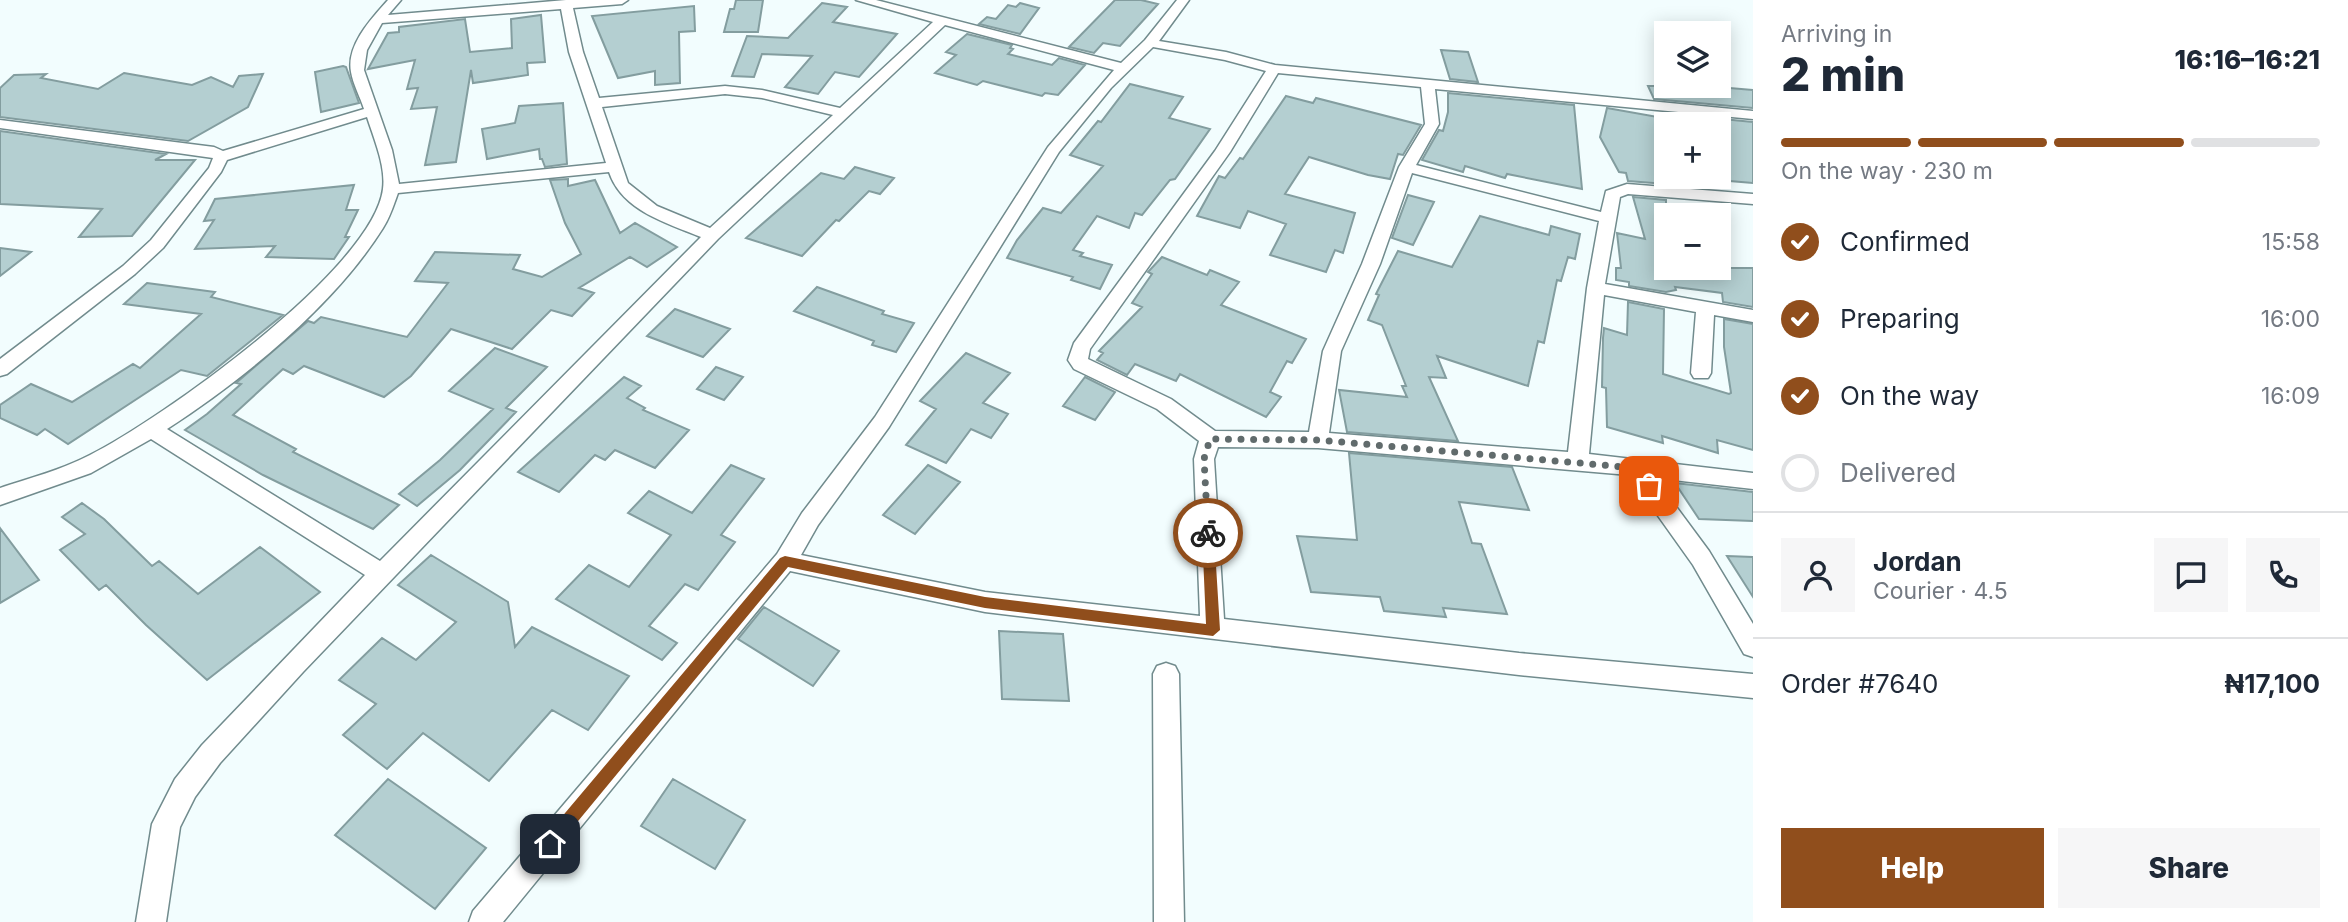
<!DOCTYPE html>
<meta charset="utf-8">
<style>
body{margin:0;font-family:Inter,sans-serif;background:#f6f6f7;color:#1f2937;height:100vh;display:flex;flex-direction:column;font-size:26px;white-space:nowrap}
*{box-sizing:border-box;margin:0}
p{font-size:23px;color:#747a83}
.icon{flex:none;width:38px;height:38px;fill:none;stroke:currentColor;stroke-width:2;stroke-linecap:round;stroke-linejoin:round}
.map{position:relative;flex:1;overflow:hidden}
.drawer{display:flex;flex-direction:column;background:#fff;width:595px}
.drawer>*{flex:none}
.fabs{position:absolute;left:1654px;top:21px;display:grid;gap:14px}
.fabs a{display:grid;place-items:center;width:77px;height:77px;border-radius:0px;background:#fff;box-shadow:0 4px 18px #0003;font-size:35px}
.pin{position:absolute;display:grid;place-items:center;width:60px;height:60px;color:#fff;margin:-30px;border-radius:14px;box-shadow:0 4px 10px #0006}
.courier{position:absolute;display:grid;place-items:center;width:70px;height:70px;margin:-35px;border:5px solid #904e1c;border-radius:50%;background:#fff;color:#222;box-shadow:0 2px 9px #0007}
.head em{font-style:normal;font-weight:800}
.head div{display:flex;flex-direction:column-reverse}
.head{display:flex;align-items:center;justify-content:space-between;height:119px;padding:0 28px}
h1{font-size:46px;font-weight:800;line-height:52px}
.bar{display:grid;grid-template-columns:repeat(4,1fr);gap:10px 7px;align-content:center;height:84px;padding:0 28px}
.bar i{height:9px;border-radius:5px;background:#e0e1e3}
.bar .current{background:#904e1c}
.bar p{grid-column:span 4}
.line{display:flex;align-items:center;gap:18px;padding:0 28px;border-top:2px solid #e0e1e3}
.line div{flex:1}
.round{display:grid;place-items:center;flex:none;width:74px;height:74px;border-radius:0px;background:#f6f6f7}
ol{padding:0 28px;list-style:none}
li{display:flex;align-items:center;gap:21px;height:77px}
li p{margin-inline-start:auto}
li .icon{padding:7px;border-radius:50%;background:#904e1c;color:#fff;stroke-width:4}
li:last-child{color:#747a83}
li i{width:38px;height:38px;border:4px solid #e0e1e3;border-radius:50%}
.action{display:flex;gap:14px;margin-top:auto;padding:14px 28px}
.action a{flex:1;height:80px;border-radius:0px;background:#904e1c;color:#fff;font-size:28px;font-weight:800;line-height:80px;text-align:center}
.action a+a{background:#f6f6f7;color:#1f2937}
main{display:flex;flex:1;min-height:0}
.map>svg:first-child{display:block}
.building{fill:#b4cfd1;stroke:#839d9f;stroke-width:2}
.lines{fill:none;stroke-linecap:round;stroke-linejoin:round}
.minor-casing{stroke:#718b8d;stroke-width:3}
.minor{fill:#fff;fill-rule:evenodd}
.route{fill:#904e1c}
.done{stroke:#616b6c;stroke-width:7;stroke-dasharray:0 12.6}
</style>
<main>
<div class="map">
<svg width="1753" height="922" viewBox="0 0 1753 922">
<rect width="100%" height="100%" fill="#f2fdfe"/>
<path class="building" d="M736,0H763L758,32H724L730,9H734Z
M1115,0H1141L1158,4L1120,46L1103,43L1094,53L1069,47Z
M822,3L847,7L833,22L897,34L859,77L835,72L818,94L785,87L812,56L762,54L754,77L732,76L747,36L788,38Z
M1020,3L1039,8L1020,34L979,24L987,17L996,19L1008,5L1016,7Z
M694,6L695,31L679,32L680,83L655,85V71L618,78L592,16Z
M541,15L545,62L527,63L528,75L473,83L471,70L456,162L425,165L437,107L411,109L418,88L407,89L415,60L368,69L388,33L399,32V27L465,19L470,52L512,48L511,19Z
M967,34L1012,45L1010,48L1013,49L1008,54L1052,65L1059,58L1085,65L1058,95L1045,93L1042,96L983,81L977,85L935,73L956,55L946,52Z
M1441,50L1468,52L1478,82L1450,79Z
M343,66L346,67L359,103L321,112L315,72Z
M124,73L192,85L211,77L233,87L239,76L263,74L248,107L188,141L0,117V88L14,75L46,74L41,78L98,89Z
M1130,84L1183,97L1169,118L1210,129L1175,179L1170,180L1142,215L1135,213L1129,228L1097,216L1073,250L1083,253L1080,256L1112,265L1100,289L1071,280L1073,277L1007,258L1017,240L1043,208L1061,213L1103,166L1070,155L1098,121L1101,122Z
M1648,86H1706L1753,90V108L1654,99Z
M1448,93L1574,105L1582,189L1507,174L1505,178L1465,166L1463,172L1422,160L1439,130L1443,131L1448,112Z
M1286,96L1313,103L1316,98L1421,125L1403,155L1398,154L1390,179L1368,175L1309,157L1285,194L1355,213L1343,253L1335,250L1326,272L1270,255L1286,224L1248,211L1240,228L1197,216L1219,176L1225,178L1240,158L1243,159Z
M563,103L567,164L545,167L542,159H540L539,149L487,159L482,129L515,123L519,106Z
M1607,108L1663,118L1661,113L1753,122V183L1718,180V124H1666V184L1628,181L1626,173L1619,172L1600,137Z
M0,131L166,154L155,160H195L132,236L79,237L102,209L0,204Z
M855,167L894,178L880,194L869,191L839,221L836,220L802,256L746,238L821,173L844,179Z
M568,179V186L595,180L620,233L635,223L677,247L647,267L630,257L579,288L594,293L572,316L551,310L512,349L451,329L411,376L384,397L304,366L293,374L283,369L233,415L296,449L293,452L399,505L373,529L263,475L185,430L207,414L241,384L236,383L308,321L314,323L321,317L407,337L448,283L415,281L435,252L520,255L513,269L542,277L581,254L565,223L550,180Z
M354,185L346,210H358L345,237H349L334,259L266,257L275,246L195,249L214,220L204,221L215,199Z
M1408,195L1434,202L1413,245L1392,238Z
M1633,197L1666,200V217L1658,215L1666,249V268H1753V307L1723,302L1722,293L1675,287L1676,290L1666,292L1629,286V282L1616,280V268H1621L1617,233L1645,239Z
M1480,216L1549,235L1551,226L1580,234L1575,259L1568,257L1561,281L1557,280L1544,343L1538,341L1528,386L1437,356L1446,378L1429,377L1458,441L1347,432L1339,390L1407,397L1402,386H1406L1382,325L1368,320L1379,295L1376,294L1398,251L1452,267Z
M0,248L31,252L0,276Z
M1162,257L1207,275L1210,270L1239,282L1221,305L1306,339L1292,363L1287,361L1270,392L1281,397L1266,417L1180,374L1176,381L1135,364L1127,375L1097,360L1103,353L1099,351L1142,307L1132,303L1152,274L1148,272Z
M147,283L215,292L211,297L283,315L207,376L181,370L68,444L45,429L37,435L0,418V405L31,384L72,402L133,364L140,368L201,314L124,304Z
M817,287L884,311L882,314L914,323L896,352L872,345L874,341L794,311Z
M1628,302L1664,309L1663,374L1729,394L1731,393L1724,347V319L1753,324V450L1717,440L1718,453L1662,436L1663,443L1607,427L1606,388L1602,387L1603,338L1604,328L1627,335Z
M675,309L730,329L703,357L647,336Z
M495,348L547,367L506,408L516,412L460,470L417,506L399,494L440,460L493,409L449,391Z
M966,353L1010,373L983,403L1008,414L991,438L971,429L946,463L906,445L936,409L920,401Z
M716,367L743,377L724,400L697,389Z
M624,377L641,386L627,398L645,408L643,410L689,430L655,468L615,450L605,460L595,455L559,492L518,472Z
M1085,377L1115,392L1095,420L1063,406Z
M1349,453L1512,467L1529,510L1459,502L1472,543L1481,544L1507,614L1443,608L1446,617L1384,611L1380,597L1311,592L1297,536L1357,540Z
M731,465L764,479L721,535L735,542L698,590L685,584L649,626L677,643L662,660L556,599L589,565L629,587L671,535L628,513L649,491L692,513Z
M928,465L960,482L915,534L883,515Z
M1675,483L1753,492V521L1699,519Z
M82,503L104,519L152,566L159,561L198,594L260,547L320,592L207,680L146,625L106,585L99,590L60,550L85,534L62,517Z
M0,528L39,580L0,603Z
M431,555L508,602L515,647L532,627L629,676L588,730L552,710L489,781L423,733L387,769L343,735L376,704L339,680L382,638L416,660L456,622L398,585Z
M1727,556L1753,557V597Z
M764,607L839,651L813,686L738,639Z
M999,631L1063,634L1069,701L1002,699Z
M388,779L486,848L435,909L335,835Z
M673,779L745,820L715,869L641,826Z"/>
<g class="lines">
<defs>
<path id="minor" d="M388,0H401L388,15L566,0H628L622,4L573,8L583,52L599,98L725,86L762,90L840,108L933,22L856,0H876L1121,63L1145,40L1177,0H1189L1159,41L1226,52L1275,65L1753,111V119L1435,89L1439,124L1416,165L1601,212L1606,191L1627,184L1753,194V204L1628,194L1620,197L1605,284L1753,310V322L1714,315L1711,373L1708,378H1694L1691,373L1696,312L1604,295L1589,454L1753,473V489L1655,478L1709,551L1753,624V657L1744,654L1693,565L1629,475L1318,448L1218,447L1214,459L1224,619L1519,653L1753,674V698L1519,675L985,612L790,571L503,922H469L473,911L777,554L802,513L875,417L1048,147L1114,70L945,25L718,239L303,672L220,763L195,797L180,827L166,922H136L152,824L175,779L202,745L365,575L151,439L91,473L0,505V488C30,478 61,470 90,455C160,420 373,269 383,189C386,166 374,139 367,117L227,160L221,172L163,248L135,274L7,374L0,376V359L123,266L151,240L209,168L213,158L0,128V120L214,147L223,151L364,109C360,97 353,84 351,72C346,45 372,18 388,0ZM561,9L569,52L606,163L399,184L392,150L364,70L367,50L382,23ZM1153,47L1225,60L1266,71L1215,151L1074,343L1068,360L1074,369L1157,409L1199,441L1194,459L1200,616L985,592L801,555L818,525L889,427L1059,152L1111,88ZM1278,73L1421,87L1425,124L1399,167L1362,264L1323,351L1309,432L1215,431L1171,399L1088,359L1090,349L1230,152ZM725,94L762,98L833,115L710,228L657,206L628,183L602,107ZM609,172C622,211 667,223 701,237L380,561L167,429C244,379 334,306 383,228C390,217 394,204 398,193ZM1412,173L1599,221L1587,288L1568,452L1329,433L1341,351L1380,264Z
M1166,663L1175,666L1179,674L1184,922H1154L1153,674L1157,666Z"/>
</defs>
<use href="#minor" class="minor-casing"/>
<use href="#minor" class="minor"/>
</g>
<path class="route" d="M1208,528L1214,533L1220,630L1213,636L985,608L788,567L555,849L550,851L544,849L542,844L544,838L780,558L785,556L985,597L1206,624L1202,533Z"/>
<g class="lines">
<path class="done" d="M1208,533L1204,459L1210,439L1318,440L1636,468L1649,486"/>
</g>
</svg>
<div class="fabs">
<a><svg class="icon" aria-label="layers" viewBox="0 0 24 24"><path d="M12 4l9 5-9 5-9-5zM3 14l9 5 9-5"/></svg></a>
<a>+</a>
<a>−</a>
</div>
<div class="pin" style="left:1649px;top:486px;background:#ea580c"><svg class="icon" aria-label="bag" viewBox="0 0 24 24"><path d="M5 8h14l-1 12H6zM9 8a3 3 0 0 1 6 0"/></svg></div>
<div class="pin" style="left:550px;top:844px;background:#1f2937"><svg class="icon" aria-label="home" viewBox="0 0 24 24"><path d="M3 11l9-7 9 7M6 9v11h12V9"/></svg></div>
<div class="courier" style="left:1208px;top:533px"><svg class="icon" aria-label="bike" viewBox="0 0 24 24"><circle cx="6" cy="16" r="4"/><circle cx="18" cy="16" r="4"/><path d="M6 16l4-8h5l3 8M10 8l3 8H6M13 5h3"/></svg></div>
</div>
<section class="drawer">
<div class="head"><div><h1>2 min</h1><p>Arriving in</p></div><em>16:16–16:21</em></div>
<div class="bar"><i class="current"></i><i class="current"></i><i class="current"></i><i></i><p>On the way · 230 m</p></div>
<ol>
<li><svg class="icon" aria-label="check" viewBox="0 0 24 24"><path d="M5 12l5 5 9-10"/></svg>Confirmed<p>15:58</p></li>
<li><svg class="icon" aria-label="check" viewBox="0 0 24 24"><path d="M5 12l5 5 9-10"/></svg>Preparing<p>16:00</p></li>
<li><svg class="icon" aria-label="check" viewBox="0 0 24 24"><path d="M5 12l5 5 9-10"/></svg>On the way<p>16:09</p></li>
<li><i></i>Delivered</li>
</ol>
<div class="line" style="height:126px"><a class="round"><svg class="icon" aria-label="person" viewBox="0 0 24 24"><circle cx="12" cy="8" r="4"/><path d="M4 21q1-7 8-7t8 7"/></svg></a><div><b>Jordan</b><p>Courier · 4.5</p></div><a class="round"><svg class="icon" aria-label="chat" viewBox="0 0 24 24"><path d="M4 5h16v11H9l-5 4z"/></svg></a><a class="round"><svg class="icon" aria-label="phone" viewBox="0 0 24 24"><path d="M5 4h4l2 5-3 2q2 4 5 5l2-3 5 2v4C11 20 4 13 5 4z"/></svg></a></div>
<div class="line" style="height:91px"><div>Order #7640</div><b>₦17,100</b></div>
<div class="action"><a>Help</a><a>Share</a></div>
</section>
</main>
